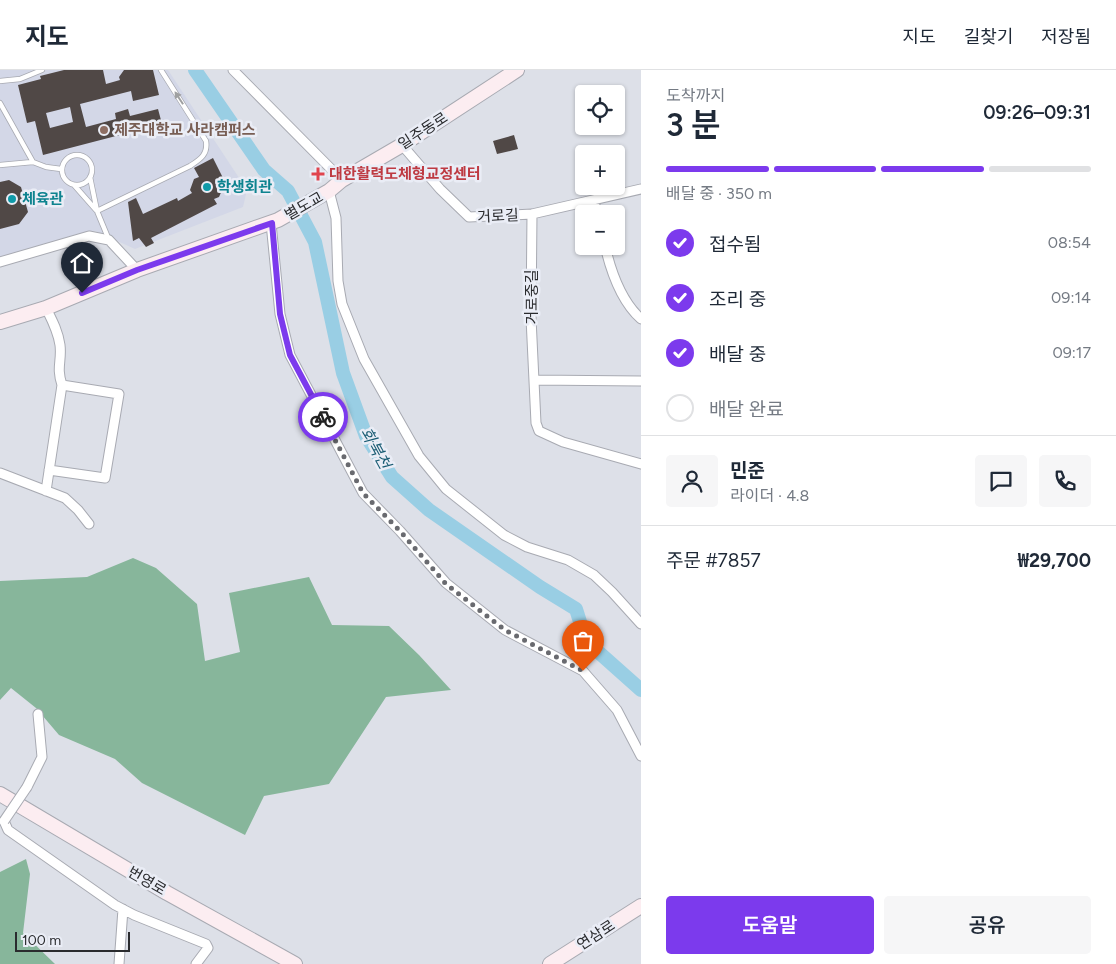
<!DOCTYPE html>
<html lang="ko">
<meta charset="utf-8">
<style>
body{margin:0;font-family:Figtree,"Noto Sans KR",sans-serif;background:#f6f6f7;color:#1f2937;height:100vh;display:flex;flex-direction:column;font-size:19px;white-space:nowrap}
*{box-sizing:border-box;margin:0}
p{font-size:16px;color:#747a83}
.icon{flex:none;width:28px;height:28px;fill:none;stroke:currentColor;stroke-width:2;stroke-linecap:round;stroke-linejoin:round}
.map{position:relative;flex:1;overflow:hidden}
.details{display:flex;flex-direction:column;background:#fff;width:475px}
.details>*{flex:none}
.tools{position:absolute;left:575px;top:15px;display:grid;gap:10px}
.tools a{display:grid;place-items:center;width:50px;height:50px;border-radius:5px;background:#fff;box-shadow:0 1px 4px #0004;font-size:25px}
.scale{position:absolute;left:15px;bottom:12px;width:115px;box-sizing:border-box;padding-left:5px;border:2px solid #2a2b2e;border-top:0;font-size:14px;line-height:18px;white-space:nowrap;color:#2a2b2e;-webkit-text-stroke:4px #eaedf6;paint-order:stroke}
.pin{position:absolute;display:grid;place-items:center;width:42px;height:42px;color:#fff;margin:-51px -21px;border-radius:50% 50% 50% 0;rotate:-45deg;box-shadow:0 0 5px #0007}
.pin .icon{rotate:45deg}
.courier{position:absolute;display:grid;place-items:center;width:50px;height:50px;margin:-25px;border:4px solid #7c3aed;border-radius:50%;background:#fff;color:#222;box-shadow:0 1px 6px #0007}
.summary em{font-style:normal;font-weight:600}
.summary div{display:flex;flex-direction:column-reverse}
.summary{display:flex;align-items:center;justify-content:space-between;height:85px;padding:0 25px}
h1{font-size:32px;font-weight:600;line-height:38px}
.bar{display:grid;grid-template-columns:repeat(4,1fr);gap:8px 5px;align-content:center;height:60px;padding:0 25px}
.bar i{height:6px;border-radius:4px;background:#e0e1e3}
.bar .active{background:#7c3aed}
.bar p{grid-column:span 4}
.line{display:flex;align-items:center;gap:12px;padding:0 25px;border-top:1px solid #e0e1e3}
.line div{flex:1}
.round{display:grid;place-items:center;flex:none;width:52px;height:52px;border-radius:5px;background:#f6f6f7}
ol{padding:0 25px;list-style:none}
li{display:flex;align-items:center;gap:15px;height:55px}
li p{margin-inline-start:auto}
li .icon{padding:5px;border-radius:50%;background:#7c3aed;color:#fff;stroke-width:4}
li:last-child{color:#747a83}
li i{width:28px;height:28px;border:2px solid #e0e1e3;border-radius:50%}
.button{display:flex;gap:10px;margin-top:auto;padding:10px 25px}
.button a{flex:1;height:58px;border-radius:5px;background:#7c3aed;color:#fff;font-size:20px;font-weight:600;line-height:58px;text-align:center}
.button a+a{background:#f6f6f7;color:#1f2937}
header{display:flex;align-items:center;gap:30px;box-sizing:border-box;height:70px;padding:0 25px;background:#fff;border-bottom:1px solid #e0e1e3}
header strong{font-size:24px}
nav{display:flex;gap:28px;margin-inline-start:auto;font-size:18px}
main{display:flex;flex:1;min-height:0}
.map>svg:first-child{display:block}
.built{fill:#d3d7e7}
.forest{fill:#87b69b}
.lines{fill:none;stroke-linecap:round;stroke-linejoin:round}
.river{stroke:#99cee4;stroke-width:14}
.building{fill:#504846;fill-rule:evenodd}
.service-casing{stroke:#a8aab2;stroke-width:6}
.minor-casing{stroke:#a8aab2;stroke-width:11}
.secondary-casing{stroke:#a8aab2;stroke-width:16}
.service{stroke:#fff;stroke-width:4.5}
.minor{stroke:#fff;stroke-width:9}
.secondary{stroke:#fcedf1;stroke-width:14}
.minor-bridge-casing{stroke:#a8aab2;stroke-width:11;stroke-linecap:butt}
.minor-bridge{stroke:#fff;stroke-width:9}
.oneway{fill:#9fa0a1}
.done{stroke:#696a6f;stroke-width:5;stroke-dasharray:0 9}
.route{stroke:#7c3aed;stroke-width:6}
.education-dot{fill:#8d6e63;stroke:#eaedf6;stroke-width:2}
.health-dot{fill:#e0444e;stroke:#eaedf6;stroke-width:2}
.culture-dot{fill:#0f9aa8;stroke:#eaedf6;stroke-width:2}
.labels{text-anchor:middle;stroke-width:5;stroke-linejoin:round;paint-order:stroke}
.education-label{font-size:15px;font-weight:bold;fill:#785e54;stroke:#eaedf6;text-anchor:start}
.street-label{font-size:15px;fill:#2a2b2e;stroke:#eaedf6}
.health-label{font-size:15px;font-weight:bold;fill:#be3a42;stroke:#eaedf6;text-anchor:start}
.culture-label{font-size:15px;font-weight:bold;fill:#0d838f;stroke:#eaedf6;text-anchor:start}
.water-label{font-size:16px;font-style:italic;fill:#195c73;stroke:#eaedf6}
</style>
<header>
<strong>지도</strong>
<nav><a>지도</a><a>길찾기</a><a>저장됨</a></nav>
</header>
<main>
<div class="map">
<svg width="641" height="894" viewBox="0 0 641 894">
<rect width="100%" height="100%" fill="#dde0e8"/>
<path class="built" d="M0,0H168L247,120L243,137L135,179L95,161L0,187Z"/>
<path class="forest" d="M133,488L156,498L197,534L205,591L240,582L229,523L309,507L332,555L389,556L419,585L451,620L386,627L329,714L264,726L245,765L142,713L115,689L59,665L36,638L11,618L0,630V511L87,507Z
M26,789L30,804L23,863L55,894H0V802Z"/>
<g class="lines">
<path class="river" d="M195,0L264,100L288,121L315,172L343,303L366,366L392,407L429,440L540,517L576,539L586,571L641,620"/>
</g>
<path class="building" d="M64,0H103L106,14L120,10L119,7L124,0H153L159,25L133,31L131,21L80,34L86,57L116,49L115,43L128,39L130,46L158,39L162,54L43,85L35,51L27,53L18,15L41,9L40,6ZM70,37L73,52L50,58L46,43Z
M514,65L518,79L497,84L493,71Z
M213,88L224,110L220,112L223,118L219,127L214,129L217,134L151,168L154,173L146,177L139,168L133,171L128,132L136,128L143,144L177,128L178,131L192,123L190,120L194,109L199,107L194,98Z
M9,110L21,117L28,142L19,154L0,159V112Z"/>
<g class="lines">
<defs>
<path id="service" d="M0,11L20,9L42,0
M0,33L33,92L46,97L61,99
M62 100a15 15 0 1 1 30 0a15 15 0 1 1-30 0Z
M0,95L33,92
M90,107L97,141L109,170
M74,115L96,140
M97,141L190,96C201,89 208,84 206,71L161,0"/>
<path id="minor" d="M233,0L342,110
M402,75L440,119L469,147L532,144L641,119
M329,121L336,148L338,211L342,234L364,289L419,386L446,419L504,465L527,477L568,490L594,505L612,522L641,554
M594,131L597,144
M532,144L531,248L536,353L539,361L563,372L641,394
M271,153L280,244L290,285L363,423L400,461L446,513L505,560L583,601L617,640L641,686
M605,176C611,202 621,231 641,249
M0,192L89,166L109,170L137,200
M46,238C52,250 58,261 60,275C62,291 56,297 62,315L46,421
M534,310L641,311
M49,400L105,408L119,324L62,315
M0,403L65,428L78,440L89,454
M27,717L42,687L38,644
M4,751L8,760L115,835L134,845L206,874L208,878L196,894
M119,894L123,839"/>
<path id="secondary" d="M0,252L46,238L137,200L278,150L329,121L342,110L402,75L517,0
M0,724L167,823L295,894
M550,894L641,836"/>
</defs>
<use href="#service" class="service-casing"/>
<use href="#minor" class="minor-casing"/>
<use href="#secondary" class="secondary-casing"/>
<use href="#service" class="service"/>
<use href="#minor" class="minor"/>
<use href="#secondary" class="secondary"/>
<defs>
<path id="minor-bridge" d="M4,751L27,717"/>
</defs>
<use href="#minor-bridge" class="minor-bridge-casing"/>
<use href="#minor-bridge" class="minor-bridge"/>
</g>
<defs><path id="oneway-solid" d="M-6-.8H1V-3.2L6.5 0L1 3.2V.8H-6Z" transform="scale(1.25)"/></defs>
<use class="oneway" href="#oneway-solid" transform="translate(179 28) rotate(-123)"/>
<g class="lines">
<path class="done" d="M323,347L363,423L400,461L446,514L505,560L583,601"/>
<path class="route" d="M82,223L137,200L272,153L280,244L290,285L323,347"/>
</g>
<circle class="education-dot" cx="104" cy="60" r="5"/>
<path class="health-dot" d="M315.5 96.5h5v5h5v5h-5v5h-5v-5h-5v-5h5z"/>
<g class="culture-dot">
<circle cx="207" cy="117" r="5"/>
<circle cx="12" cy="129" r="5"/>
</g>
<g class="labels">
<g class="education-label">
<text x="114" y="65">제주대학교 사라캠퍼스</text>
</g>
<g class="street-label">
<text transform="translate(423 61) rotate(-33)" y="5">일주동로</text>
<text transform="translate(304 136) rotate(-30)" y="5">별도교</text>
<text transform="translate(498 146) rotate(-3)" y="5">거로길</text>
<text transform="translate(532 227) rotate(-90)" y="5">거로중길</text>
<text transform="translate(147 811) rotate(30)" y="5">번영로</text>
<text transform="translate(596 865) rotate(-33)" y="5">연삼로</text>
</g>
<g class="health-label">
<text x="329" y="109">대한활력도체형교정센터</text>
</g>
<g class="culture-label">
<text x="217" y="122">학생회관</text>
<text x="22" y="134">체육관</text>
</g>
<g class="water-label">
<text transform="translate(376 378) rotate(61)" y="6">화북천</text>
</g>
</g>
</svg>
<div class="tools">
<a><svg class="icon" aria-label="locate" viewBox="0 0 24 24"><circle cx="12" cy="12" r="6"/><path d="M12 2v4M12 18v4M2 12h4M18 12h4"/></svg></a>
<a>+</a>
<a>−</a>
</div>
<div class="scale">100 m</div>
<div class="pin" style="left:583px;top:601px;background:#ea580c"><svg class="icon" aria-label="bag" viewBox="0 0 24 24"><path d="M5 8h14l-1 12H6zM9 8a3 3 0 0 1 6 0"/></svg></div>
<div class="pin" style="left:82px;top:223px;background:#1f2937"><svg class="icon" aria-label="home" viewBox="0 0 24 24"><path d="M3 11l9-7 9 7M6 9v11h12V9"/></svg></div>
<div class="courier" style="left:323px;top:347px"><svg class="icon" aria-label="bike" viewBox="0 0 24 24"><circle cx="6" cy="16" r="4"/><circle cx="18" cy="16" r="4"/><path d="M6 16l4-8h5l3 8M10 8l3 8H6M13 5h3"/></svg></div>
</div>
<section class="details">
<div class="summary"><div><h1>3 분</h1><p>도착까지</p></div><em>09:26–09:31</em></div>
<div class="bar"><i class="active"></i><i class="active"></i><i class="active"></i><i></i><p>배달 중 · 350 m</p></div>
<ol>
<li><svg class="icon" aria-label="check" viewBox="0 0 24 24"><path d="M5 12l5 5 9-10"/></svg>접수됨<p>08:54</p></li>
<li><svg class="icon" aria-label="check" viewBox="0 0 24 24"><path d="M5 12l5 5 9-10"/></svg>조리 중<p>09:14</p></li>
<li><svg class="icon" aria-label="check" viewBox="0 0 24 24"><path d="M5 12l5 5 9-10"/></svg>배달 중<p>09:17</p></li>
<li><i></i>배달 완료</li>
</ol>
<div class="line" style="height:90px"><a class="round"><svg class="icon" aria-label="person" viewBox="0 0 24 24"><circle cx="12" cy="8" r="4"/><path d="M4 21q1-7 8-7t8 7"/></svg></a><div><b>민준</b><p>라이더 · 4.8</p></div><a class="round"><svg class="icon" aria-label="chat" viewBox="0 0 24 24"><path d="M4 5h16v11H9l-5 4z"/></svg></a><a class="round"><svg class="icon" aria-label="phone" viewBox="0 0 24 24"><path d="M5 4h4l2 5-3 2q2 4 5 5l2-3 5 2v4C11 20 4 13 5 4z"/></svg></a></div>
<div class="line" style="height:65px"><div>주문 #7857</div><b>₩29,700</b></div>
<div class="button"><a>도움말</a><a>공유</a></div>
</section>
</main>
